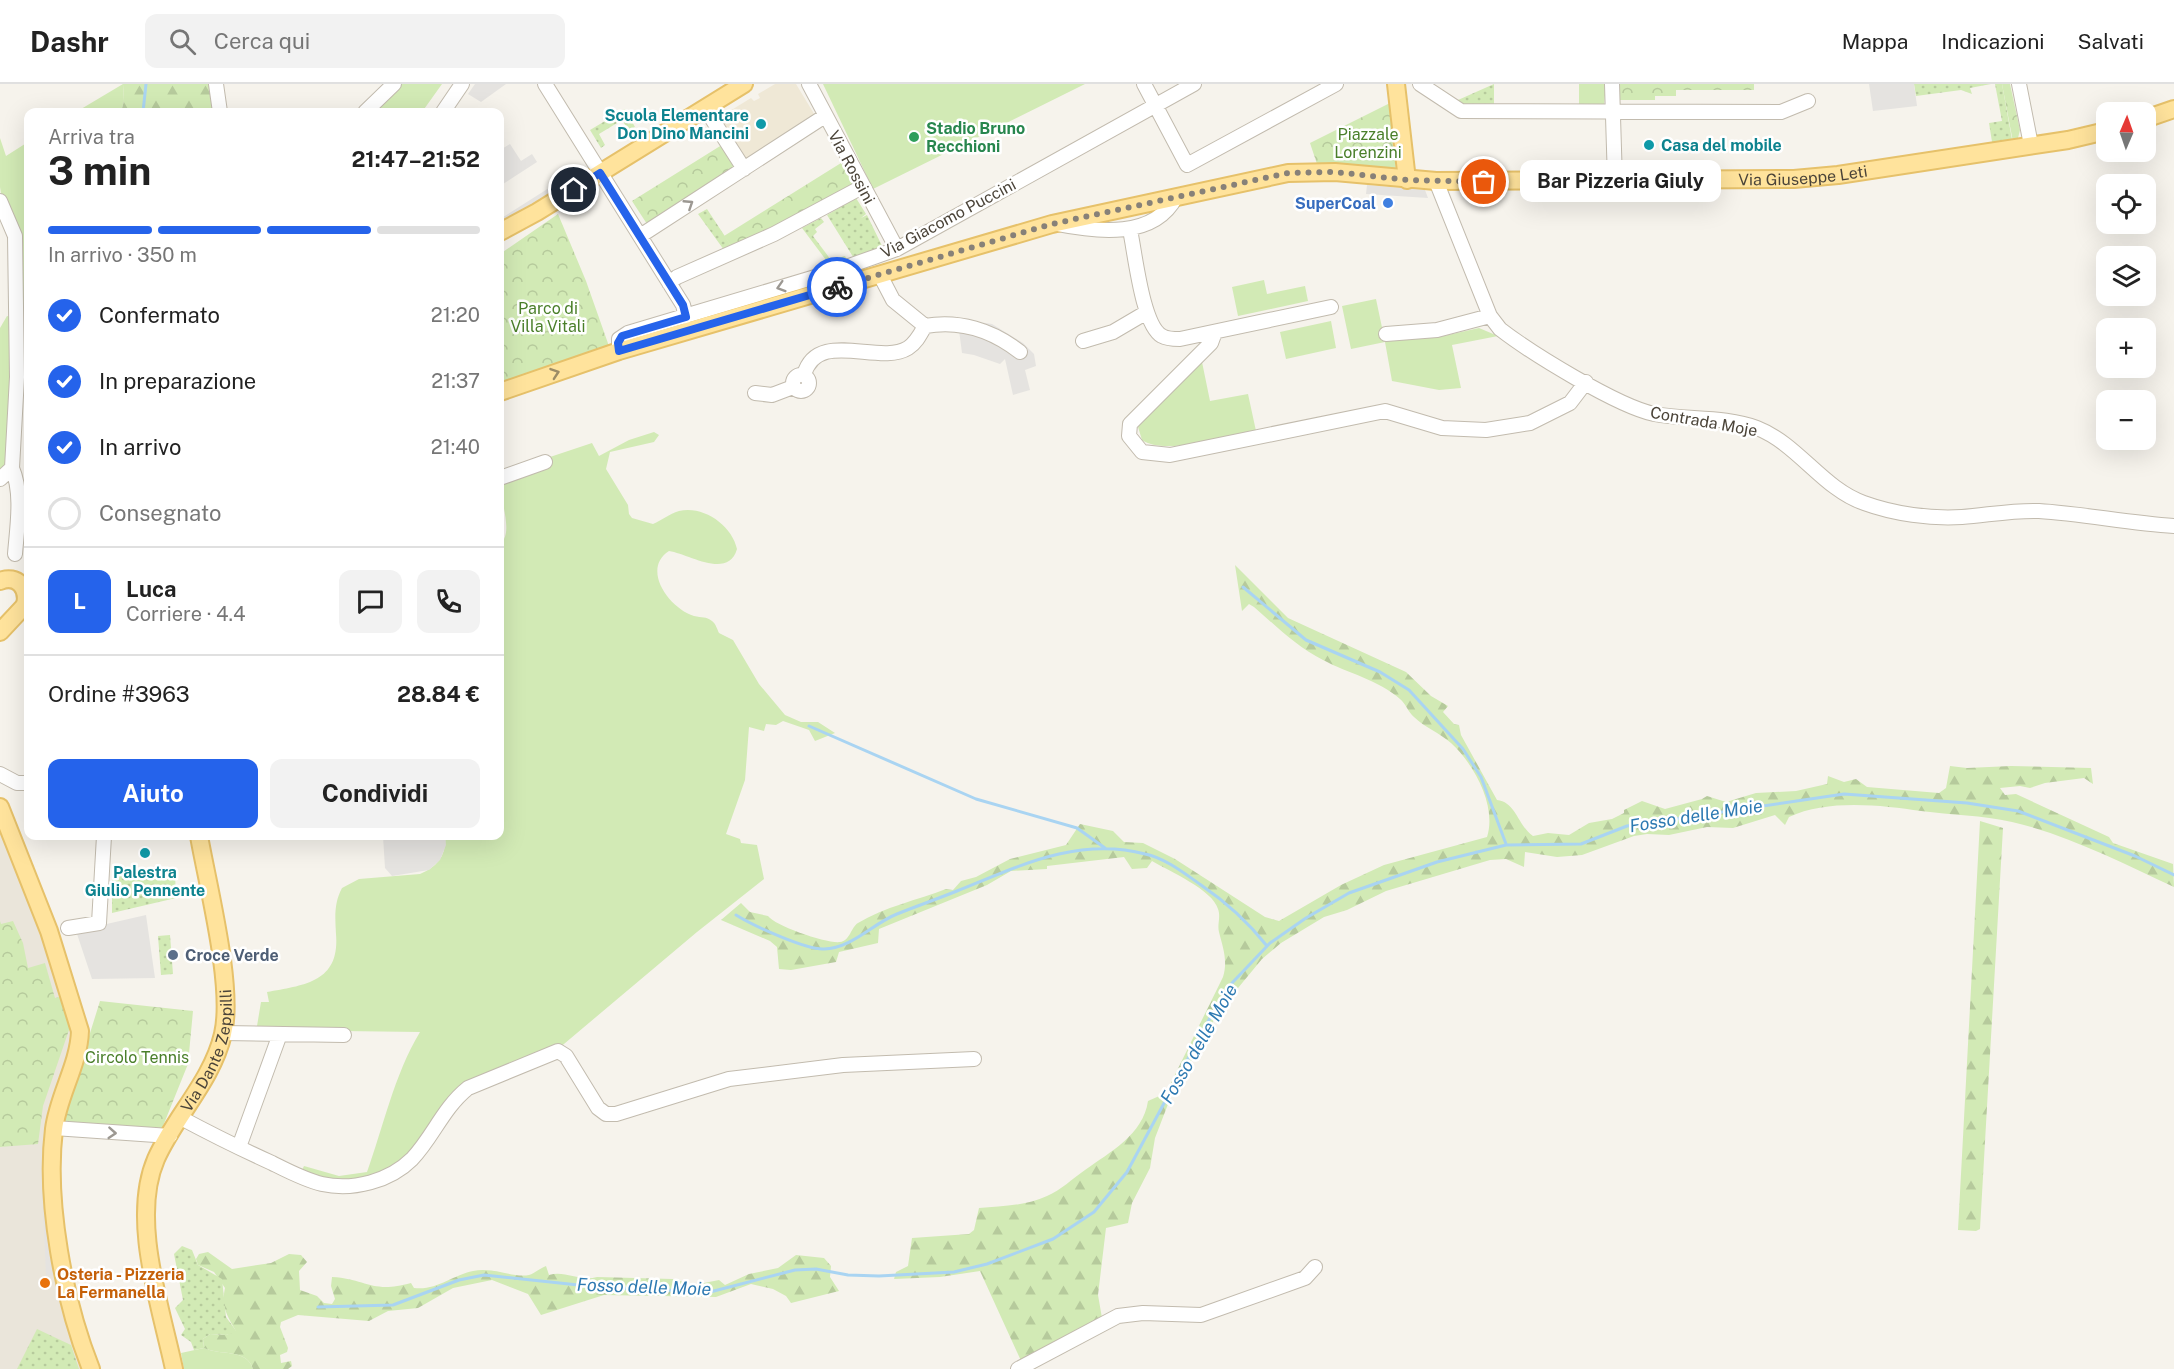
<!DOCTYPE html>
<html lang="it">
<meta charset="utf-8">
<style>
body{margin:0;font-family:"Public Sans",sans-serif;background:#f2f2f2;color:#222;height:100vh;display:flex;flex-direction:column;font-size:22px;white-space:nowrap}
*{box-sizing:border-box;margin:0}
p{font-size:20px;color:#767676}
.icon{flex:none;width:33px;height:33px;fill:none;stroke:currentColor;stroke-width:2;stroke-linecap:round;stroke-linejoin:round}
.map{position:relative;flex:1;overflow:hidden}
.sheet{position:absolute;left:24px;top:24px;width:480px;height:732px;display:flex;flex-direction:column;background:#fff;border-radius:12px;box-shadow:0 6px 24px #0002}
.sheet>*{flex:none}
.needle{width:39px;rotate:2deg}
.fabs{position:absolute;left:2096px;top:18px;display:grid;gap:12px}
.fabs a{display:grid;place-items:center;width:60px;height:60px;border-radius:12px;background:#fff;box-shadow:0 6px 24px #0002;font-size:30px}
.pin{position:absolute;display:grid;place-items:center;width:51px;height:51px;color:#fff;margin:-26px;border:3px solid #fff;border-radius:50%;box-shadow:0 2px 6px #0007}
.courier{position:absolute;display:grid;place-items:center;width:60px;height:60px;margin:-30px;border:4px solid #2563eb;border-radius:50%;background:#fff;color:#222;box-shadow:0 2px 8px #0007}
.bubble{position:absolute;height:42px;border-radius:12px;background:#fff;box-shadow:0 6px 24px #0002;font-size:20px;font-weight:700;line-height:42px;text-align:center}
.head em{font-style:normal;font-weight:700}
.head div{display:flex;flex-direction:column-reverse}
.head{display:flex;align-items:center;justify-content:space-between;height:102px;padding:0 24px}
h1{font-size:39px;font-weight:700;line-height:45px}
.bar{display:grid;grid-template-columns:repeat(4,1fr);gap:9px 6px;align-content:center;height:72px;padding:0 24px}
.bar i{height:8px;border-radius:4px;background:#e0e0e0}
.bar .selected{background:#2563eb}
.bar p{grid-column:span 4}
.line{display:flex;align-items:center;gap:15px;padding:0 24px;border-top:2px solid #e0e0e0}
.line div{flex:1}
.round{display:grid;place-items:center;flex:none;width:63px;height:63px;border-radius:12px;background:#f2f2f2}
ol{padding:0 24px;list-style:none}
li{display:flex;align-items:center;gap:18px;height:66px}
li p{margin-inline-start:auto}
li .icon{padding:6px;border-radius:50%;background:#2563eb;color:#fff;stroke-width:4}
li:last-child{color:#767676}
li i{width:33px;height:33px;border:3px solid #e0e0e0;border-radius:50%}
.button{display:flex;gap:12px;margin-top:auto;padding:12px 24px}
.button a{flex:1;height:69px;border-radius:12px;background:#2563eb;color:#fff;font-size:24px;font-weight:700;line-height:69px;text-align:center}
.button a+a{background:#f2f2f2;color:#222}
header{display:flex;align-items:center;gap:36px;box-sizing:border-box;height:84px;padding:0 30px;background:#fff;border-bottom:2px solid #e0e0e0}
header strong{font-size:28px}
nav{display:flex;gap:33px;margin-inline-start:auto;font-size:21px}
.search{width:420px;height:54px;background:#f2f2f2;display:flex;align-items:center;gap:15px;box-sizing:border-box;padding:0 21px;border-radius:12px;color:#767676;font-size:22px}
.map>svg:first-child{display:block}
.residential{fill:#eae5da}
.education{fill:#efe8d6}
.grass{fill:#d2eab5}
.forest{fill:url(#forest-firs)}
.park{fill:url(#park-crowns)}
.garden{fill:url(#garden-dots)}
.parking{fill:#e5e3e0}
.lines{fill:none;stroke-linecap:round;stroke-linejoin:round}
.stream{stroke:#a9d4f2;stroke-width:3}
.minor-casing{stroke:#c2bbae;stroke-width:16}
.major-casing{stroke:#e6c16a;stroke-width:20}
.minor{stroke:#fff;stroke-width:14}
.major{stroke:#ffe39c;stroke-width:16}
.oneway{stroke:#9c9892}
.oneway2{stroke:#9c8c66}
.done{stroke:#878178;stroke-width:6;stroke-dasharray:0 10.8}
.route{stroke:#2563eb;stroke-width:8}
.culture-dot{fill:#0f9aa8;stroke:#fff;stroke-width:2}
.leisure-dot{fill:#2e9e5b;stroke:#fff;stroke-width:2}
.shop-dot{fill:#3f7fe0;stroke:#fff;stroke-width:2}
.service-dot{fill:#5c6f8a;stroke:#fff;stroke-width:2}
.food-dot{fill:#e8710a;stroke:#fff;stroke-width:2}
.labels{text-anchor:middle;stroke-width:5;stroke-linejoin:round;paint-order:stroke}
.culture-label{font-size:16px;font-weight:bold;fill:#0d838f;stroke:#fff;text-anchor:end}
.leisure-label{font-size:16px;font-weight:bold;fill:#27864d;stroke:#fff;text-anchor:start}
.park-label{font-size:16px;fill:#4a7f2a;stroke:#fff}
.street-label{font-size:16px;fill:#4b4439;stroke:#fff}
.shop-label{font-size:16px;font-weight:bold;fill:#366cbe;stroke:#fff;text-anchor:end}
.service-label{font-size:16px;font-weight:bold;fill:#4e5e75;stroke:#fff;text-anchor:start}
.food-label{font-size:16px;font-weight:bold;fill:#c56008;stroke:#fff;text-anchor:start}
.water-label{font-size:18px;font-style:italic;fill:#2e7ab2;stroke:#fff}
</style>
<header>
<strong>Dashr</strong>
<div class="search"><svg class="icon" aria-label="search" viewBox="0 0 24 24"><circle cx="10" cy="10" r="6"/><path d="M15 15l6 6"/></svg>Cerca qui</div>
<nav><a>Mappa</a><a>Indicazioni</a><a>Salvati</a></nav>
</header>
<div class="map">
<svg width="2174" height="1285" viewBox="0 0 2174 1285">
<defs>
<pattern id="forest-firs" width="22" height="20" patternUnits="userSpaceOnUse" patternTransform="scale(1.5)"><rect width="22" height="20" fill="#d2eab5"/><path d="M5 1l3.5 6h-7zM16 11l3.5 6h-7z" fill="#b6ca9c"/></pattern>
<pattern id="park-crowns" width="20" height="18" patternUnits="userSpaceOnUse" patternTransform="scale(1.5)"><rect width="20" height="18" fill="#d2eab5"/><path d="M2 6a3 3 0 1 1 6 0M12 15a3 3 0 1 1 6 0" fill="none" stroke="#b6ca9c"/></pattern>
<pattern id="garden-dots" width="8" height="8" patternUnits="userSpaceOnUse" patternTransform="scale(1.5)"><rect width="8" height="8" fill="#d2eab5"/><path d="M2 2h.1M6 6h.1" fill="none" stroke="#b6ca9c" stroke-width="1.8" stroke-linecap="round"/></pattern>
</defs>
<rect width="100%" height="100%" fill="#f6f3ec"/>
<path class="residential" d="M0,731L52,867L74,961L60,999L55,1144L86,1285H0Z"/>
<path class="education" d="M775,0H796L816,33L747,76L720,33L751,14L754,17L760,14L758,10Z"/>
<path class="grass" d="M123,0L124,17L121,28H76Z
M402,0H442L422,28H375Z
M823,0H1085L873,105Z
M1579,0H1606L1604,22L1579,21Z
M0,54L6,72L28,58V236H20L0,103Z
M1264,196L1267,210L1305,202L1308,217L1238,232L1232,203Z
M1376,215L1384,253L1412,255L1439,253L1479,244L1498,252L1452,261L1461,304L1439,306L1392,297L1385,258L1351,265L1342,222Z
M7,232L11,233L14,294L8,376L0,386V244Z
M1331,237L1336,264L1286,275L1280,248Z
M1202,278L1210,317L1248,310L1256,347C1230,352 1164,372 1142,356L1138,343L1145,329Z
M654,348L659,351L654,358L610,368L606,385L628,421L629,430L632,434L653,440C662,436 669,430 679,427C703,421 732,441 737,465C728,496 689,470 669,467C641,485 669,524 694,532C702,534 706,532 712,537C716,540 717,545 719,549L733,556L759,600L785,631L801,638H818L835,649L815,657L809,646L783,637L776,641L766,640L764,647L749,643L745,696L726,750L740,755L741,759L757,761L764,795L697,848L558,965L483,992L412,1073L358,1098L300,1090L304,1082L339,1092L367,1088C383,1044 394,991 420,948L261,946L257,942L261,918H269L267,908C305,901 340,898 336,850C335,833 334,819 342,804L359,795L420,790C438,783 447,770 445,752H500V457L504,455C511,442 500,415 500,399L552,379L550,373L592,359L599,372L629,356Z
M204,1264C220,1272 247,1264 253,1285H184L181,1269Z"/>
<path class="forest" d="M123,0H212L216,28H121L124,17Z
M1235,481L1288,534L1406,588L1431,612L1448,622L1443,628L1454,640L1459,641L1461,651L1497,716C1516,718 1518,742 1533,752L1548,749L1569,751L1589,739L1612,735L1624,729V726L1642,717L1665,725L1702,715L1707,712L1726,718L1756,709L1796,707L1827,700L1828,692L1844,698L1856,695L1867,703L1939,709L1946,704L1950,682L1967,684L2011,682L2091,684L2093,700L2084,694L2045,699L2030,704L2020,702L2000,704L2005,711L2016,710L2109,753L2113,759L2173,780L2174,803C2122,779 2068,751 2012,738C1982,731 1951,731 1921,727C1881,721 1827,715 1789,733L1785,741L1775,731L1733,744L1707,743L1669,751L1647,750L1634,752L1582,771L1557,773L1525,768L1524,783L1506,775L1490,776L1386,807L1347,826L1324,833L1281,859L1262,875L1219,927L1170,1015L1155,1054L1150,1084L1132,1119L1128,1139L1106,1144L1098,1211L1102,1234L1022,1279L980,1187L940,1193L894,1195L896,1188L908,1182L912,1154L969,1150L974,1146L979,1124C1001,1122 1026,1122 1047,1112C1061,1106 1072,1095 1085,1086C1110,1068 1143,1051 1148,1017L1166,1009L1223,893C1228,877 1223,864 1219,848C1217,840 1221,833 1218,825C1213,806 1169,787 1152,777L1147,784L1132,785L1124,773L1047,782V785L1011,787L987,801L879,845L878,859L839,868L836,878L791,886L779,885L777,863L770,857L721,836L741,819L750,828L768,832C775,842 828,860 840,858C850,857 851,843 858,839C884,823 918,816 946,805L953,806L961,797L976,793L1010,775L1066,761L1080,740L1113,747L1124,758L1143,759L1175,775L1265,833L1279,837L1341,801L1384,781L1487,753C1497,722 1474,680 1451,659C1440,649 1424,643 1414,633C1408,628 1406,620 1400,615C1379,596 1347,589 1323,576C1297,563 1276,542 1254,523L1249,520L1242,527Z
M1980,737L2003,744L1980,1145L1976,1147L1958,1146Z
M208,1168L232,1185L271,1179L289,1170L301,1171L307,1178L299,1187L300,1206L317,1212L324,1219L332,1220L335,1215L331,1202L332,1193C367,1195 372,1210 411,1199L414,1204C436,1207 453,1191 473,1187C494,1183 513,1194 529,1191C534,1190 540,1184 546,1182L549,1191C565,1186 580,1198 597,1193L673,1195L694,1201L719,1196L725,1201L749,1190L778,1184L796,1171L824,1174L831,1182L830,1193L839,1207L791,1219L786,1212L773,1205L751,1200L716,1213L604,1211L541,1231L528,1210L492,1196L453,1204L418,1224L388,1227L369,1237L298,1231L281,1238L280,1243L288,1264L287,1268L280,1271L281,1279L291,1277L292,1282L288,1285H253C247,1264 220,1272 204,1264L203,1255L210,1250L226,1251L236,1247C227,1232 221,1223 225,1204L214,1188L198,1181L196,1175L199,1170Z"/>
<path class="park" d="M1617,0H1754V6H1676V12H1655V16H1616Z
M2002,0H2010L2020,46L2018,54L2013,58Z
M1390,19L1396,86L1318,83L1310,59Z
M725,59L740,82L647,140L632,117Z
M841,79L853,100L793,136L732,163L724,152Z
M558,130L586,197L610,265L500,302V170Z
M0,837L1,840L13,837L23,859L28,884L45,879L55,914L63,912L70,943L43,1022L38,1060L0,1063Z
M100,917L193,927L188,980L161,1047L62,1039Z"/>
<path class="garden" d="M1494,0V22L1463,20L1458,16Z
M1914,0H1991L1970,4L1972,10L1961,6L1916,12Z
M1995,0H2002L2013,61L1993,64L1989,39L2002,37Z
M625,25L635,43L629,47L622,36L599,50L605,61L601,64L590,46Z
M856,114L866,130L861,134L867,131L883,164L855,176L827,131Z
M707,125L732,163L724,166L698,130Z
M821,134L824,138L815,145L817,148L813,152L831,176L845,172L848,178L832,184L802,144Z
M112,789H175L176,814L112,829Z
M170,851L173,890L161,891L158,852Z
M182,1162L192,1166L198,1181L222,1195L226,1233L237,1248L226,1251L210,1250L203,1255L204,1264L194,1266L191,1258L181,1251L185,1245L175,1224L183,1216L174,1170Z
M37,1245L71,1261L79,1285H17Z"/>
<path class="parking" d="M475,0H506L481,18L468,10Z
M1869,0H1914L1917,22L1873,27Z
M510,60L521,77L532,70L537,78L500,102V66Z
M582,83L586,88L500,142V135Z
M1367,101L1425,106L1428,114L1366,110Z
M965,236L992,240L1023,259L1034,270L1036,282L1025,286L1030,306L1013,311L1005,275L1000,280L974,271L962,269L959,246Z
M383,752H445L446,761L440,776L429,786L392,792L385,784Z
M146,831L155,894L92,895L76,847Z
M42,1102H49L56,1192L46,1191Z"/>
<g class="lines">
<path class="stream" d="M143,28L146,0
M1243,503L1306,556L1380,588L1409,606L1463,665L1481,693L1506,760
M809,642L976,715L1077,744L1105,764
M736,831C752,841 806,866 824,865C852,864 872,840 897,830C917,822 937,815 957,807C1017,783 1078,752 1145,770C1165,774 1184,789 1201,801C1226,818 1248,838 1267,862
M318,1223L393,1221L459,1196L484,1191L597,1203L710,1208L795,1186L816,1185L848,1191L879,1192L954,1188L987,1180L1053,1155L1094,1128L1127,1088L1211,932L1232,899L1270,859L1306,834L1349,809L1437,778L1506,761L1581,760L1627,742L1844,710L1967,719L2018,727L2135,772L2174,791"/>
<defs>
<path id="minor" d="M216,0L220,28
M545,0L683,221L686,233
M809,0L897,165
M1144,0L1187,81L1336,0
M1420,0L1461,27L1781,28L1808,17
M1612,0L1615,97
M2019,0L2031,61
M705,24L744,85
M365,28L394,0
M443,28L462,0
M1436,97L1490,232L1500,245C1531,269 1617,322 1654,330C1687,336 1725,332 1757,344C1798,360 1823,405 1864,419C1894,430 1931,435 1962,433C1988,431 2013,426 2039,427C2084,430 2129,439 2174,442
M0,117L15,152L17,293L12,384L0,395
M1057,140C1097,148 1154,155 1176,113
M1130,146C1135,168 1142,241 1162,252C1167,255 1174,255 1180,255L1331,223
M640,152L825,32
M880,191L893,216L925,242C959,236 992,246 1020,268
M669,199L677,193L774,150L862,103
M1215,248L1211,259L1130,340L1129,352L1142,368L1170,371L1385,327L1442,344L1486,346L1530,339L1570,319L1586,298
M1386,250L1437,246L1490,232
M1083,257L1113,248L1147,228
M619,267V255L628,249L832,188L897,165L1194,0
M793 299a8 8 0 1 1 16 0a8 8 0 1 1-16 0Z
M804,291C817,244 879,282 908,264C916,259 920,251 925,242
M755,309L772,311L793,303
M12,384C23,409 17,444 15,470
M500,394L545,378
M0,690L17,699H28
M68,844L99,839L104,752
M223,949L344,951
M181,1034C211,1050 241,1065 272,1079C288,1087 305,1096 322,1100C353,1107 390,1097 412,1075C433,1053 443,1024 468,1004L558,967L566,972L598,1024L606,1030H616L729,995L843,981L974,975
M54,1044L170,1052
M239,1063L280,950
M1018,1285L1118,1232L1143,1229L1201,1231L1305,1194L1315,1183"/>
<g id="major">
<path d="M1396,0L1407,96"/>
<path d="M2145,35L2174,25"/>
<path d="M500,148L537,128L744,0"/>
<path id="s1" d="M500,308L619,267L1052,140L1288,89L1335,88L1436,97L1794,95L1838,91L2068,56L2106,47"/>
<path d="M0,497C17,490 29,504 25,521"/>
<path d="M0,548L28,518"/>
<path d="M0,723L49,847L80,947C79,980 58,1012 54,1045C45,1118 64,1217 91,1285"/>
<path id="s2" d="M174,1285C161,1223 130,1135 156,1075C175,1032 212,997 223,950C234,903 208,803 199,752"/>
</g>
</defs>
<use href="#minor" class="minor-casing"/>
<use href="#major" class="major-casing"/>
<use href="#minor" class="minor"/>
<use href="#major" class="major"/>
</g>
<defs><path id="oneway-chevron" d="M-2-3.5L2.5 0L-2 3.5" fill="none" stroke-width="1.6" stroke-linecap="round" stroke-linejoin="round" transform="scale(1.5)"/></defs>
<g class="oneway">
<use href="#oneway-chevron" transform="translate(689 120) rotate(-33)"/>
<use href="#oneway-chevron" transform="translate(781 203) rotate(163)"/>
<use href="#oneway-chevron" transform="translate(112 1049) rotate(4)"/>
</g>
<use class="oneway2" href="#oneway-chevron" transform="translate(555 289) rotate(-19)"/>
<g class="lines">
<path class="done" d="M837,203L1052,140L1288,89L1335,88L1407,96L1484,98"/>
<path class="route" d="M574,106L600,89L683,221L686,233L622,252L618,259L619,267L837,203"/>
</g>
<g class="culture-dot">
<circle cx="761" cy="40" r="6"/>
<circle cx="1649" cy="61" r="6"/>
<circle cx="145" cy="769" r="6"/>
</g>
<circle class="leisure-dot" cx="914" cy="53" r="6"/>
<circle class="shop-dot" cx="1388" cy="119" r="6"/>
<circle class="service-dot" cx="173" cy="871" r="6"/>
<circle class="food-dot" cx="45" cy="1199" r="6"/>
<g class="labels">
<g class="culture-label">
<text x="749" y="37">Scuola Elementare<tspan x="749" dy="18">Don Dino Mancini</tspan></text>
<text x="1661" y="67" text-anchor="start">Casa del mobile</text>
<text x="145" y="794" text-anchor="middle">Palestra<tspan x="145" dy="18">Giulio Pennente</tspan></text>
</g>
<g class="leisure-label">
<text x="926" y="50">Stadio Bruno<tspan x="926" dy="18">Recchioni</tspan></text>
</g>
<g class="park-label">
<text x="1368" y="56">Piazzale<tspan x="1368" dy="18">Lorenzini</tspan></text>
<text x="548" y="230">Parco di<tspan x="548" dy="18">Villa Vitali</tspan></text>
<text x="137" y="979">Circolo Tennis</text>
</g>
<g class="street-label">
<text transform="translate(852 83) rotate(62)" y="6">Via Rossini</text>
<text dy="6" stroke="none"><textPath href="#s1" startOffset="1334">Via Giuseppe Leti</textPath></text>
<text transform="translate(948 134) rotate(-28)" y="6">Via Giacomo Puccini</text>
<text transform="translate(1704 337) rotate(10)" y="6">Contrada Moje</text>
<text dy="6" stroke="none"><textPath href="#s2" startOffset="336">Via Dante Zeppilli</textPath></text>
</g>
<g class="shop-label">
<text x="1376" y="125">SuperCoal</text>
</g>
<g class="service-label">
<text x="185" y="877">Croce Verde</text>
</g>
<g class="food-label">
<text x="57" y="1196">Osteria - Pizzeria<tspan x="57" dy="18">La Fermanella</tspan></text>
</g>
<g class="water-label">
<text transform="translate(1696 732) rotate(-9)" y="6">Fosso delle Moie</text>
<text transform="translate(1199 960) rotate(-60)" y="6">Fosso delle Moie</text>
<text transform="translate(644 1203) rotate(2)" y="6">Fosso delle Moie</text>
</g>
</g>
</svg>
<div class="fabs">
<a><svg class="needle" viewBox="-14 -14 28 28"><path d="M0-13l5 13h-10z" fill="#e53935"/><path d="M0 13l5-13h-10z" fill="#767676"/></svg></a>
<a><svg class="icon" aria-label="locate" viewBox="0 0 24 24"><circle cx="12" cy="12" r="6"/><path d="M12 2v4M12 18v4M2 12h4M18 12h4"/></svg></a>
<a><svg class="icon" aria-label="layers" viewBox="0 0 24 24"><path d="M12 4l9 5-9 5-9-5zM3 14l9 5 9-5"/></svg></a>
<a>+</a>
<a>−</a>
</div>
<div class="pin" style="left:1484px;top:98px;background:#ea580c"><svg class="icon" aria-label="bag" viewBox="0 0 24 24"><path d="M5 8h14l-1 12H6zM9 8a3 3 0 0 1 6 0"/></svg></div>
<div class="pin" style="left:574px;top:106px;background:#1f2937"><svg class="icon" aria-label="home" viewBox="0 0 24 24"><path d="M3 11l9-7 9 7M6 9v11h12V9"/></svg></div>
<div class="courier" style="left:837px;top:203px"><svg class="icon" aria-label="bike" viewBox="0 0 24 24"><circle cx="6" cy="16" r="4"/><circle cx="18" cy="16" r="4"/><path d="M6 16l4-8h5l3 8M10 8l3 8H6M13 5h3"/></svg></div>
<div class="bubble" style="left:1520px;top:76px;width:201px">Bar Pizzeria Giuly</div>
<section class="sheet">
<div class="head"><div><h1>3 min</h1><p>Arriva tra</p></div><em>21:47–21:52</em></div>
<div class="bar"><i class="selected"></i><i class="selected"></i><i class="selected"></i><i></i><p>In arrivo · 350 m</p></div>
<ol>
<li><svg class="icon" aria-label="check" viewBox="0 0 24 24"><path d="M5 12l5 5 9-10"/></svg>Confermato<p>21:20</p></li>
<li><svg class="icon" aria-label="check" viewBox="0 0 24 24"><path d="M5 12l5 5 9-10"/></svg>In preparazione<p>21:37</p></li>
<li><svg class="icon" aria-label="check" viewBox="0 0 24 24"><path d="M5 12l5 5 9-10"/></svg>In arrivo<p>21:40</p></li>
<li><i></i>Consegnato</li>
</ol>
<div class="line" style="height:108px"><b class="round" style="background:#2563eb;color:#fff">L</b><div><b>Luca</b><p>Corriere · 4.4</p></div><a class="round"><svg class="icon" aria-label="chat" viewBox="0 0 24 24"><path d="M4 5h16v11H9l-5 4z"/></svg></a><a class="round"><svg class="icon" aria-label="phone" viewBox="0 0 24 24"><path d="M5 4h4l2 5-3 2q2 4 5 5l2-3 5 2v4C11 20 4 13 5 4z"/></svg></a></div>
<div class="line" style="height:78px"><div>Ordine #3963</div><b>28.84 €</b></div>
<div class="button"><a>Aiuto</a><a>Condividi</a></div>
</section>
</div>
